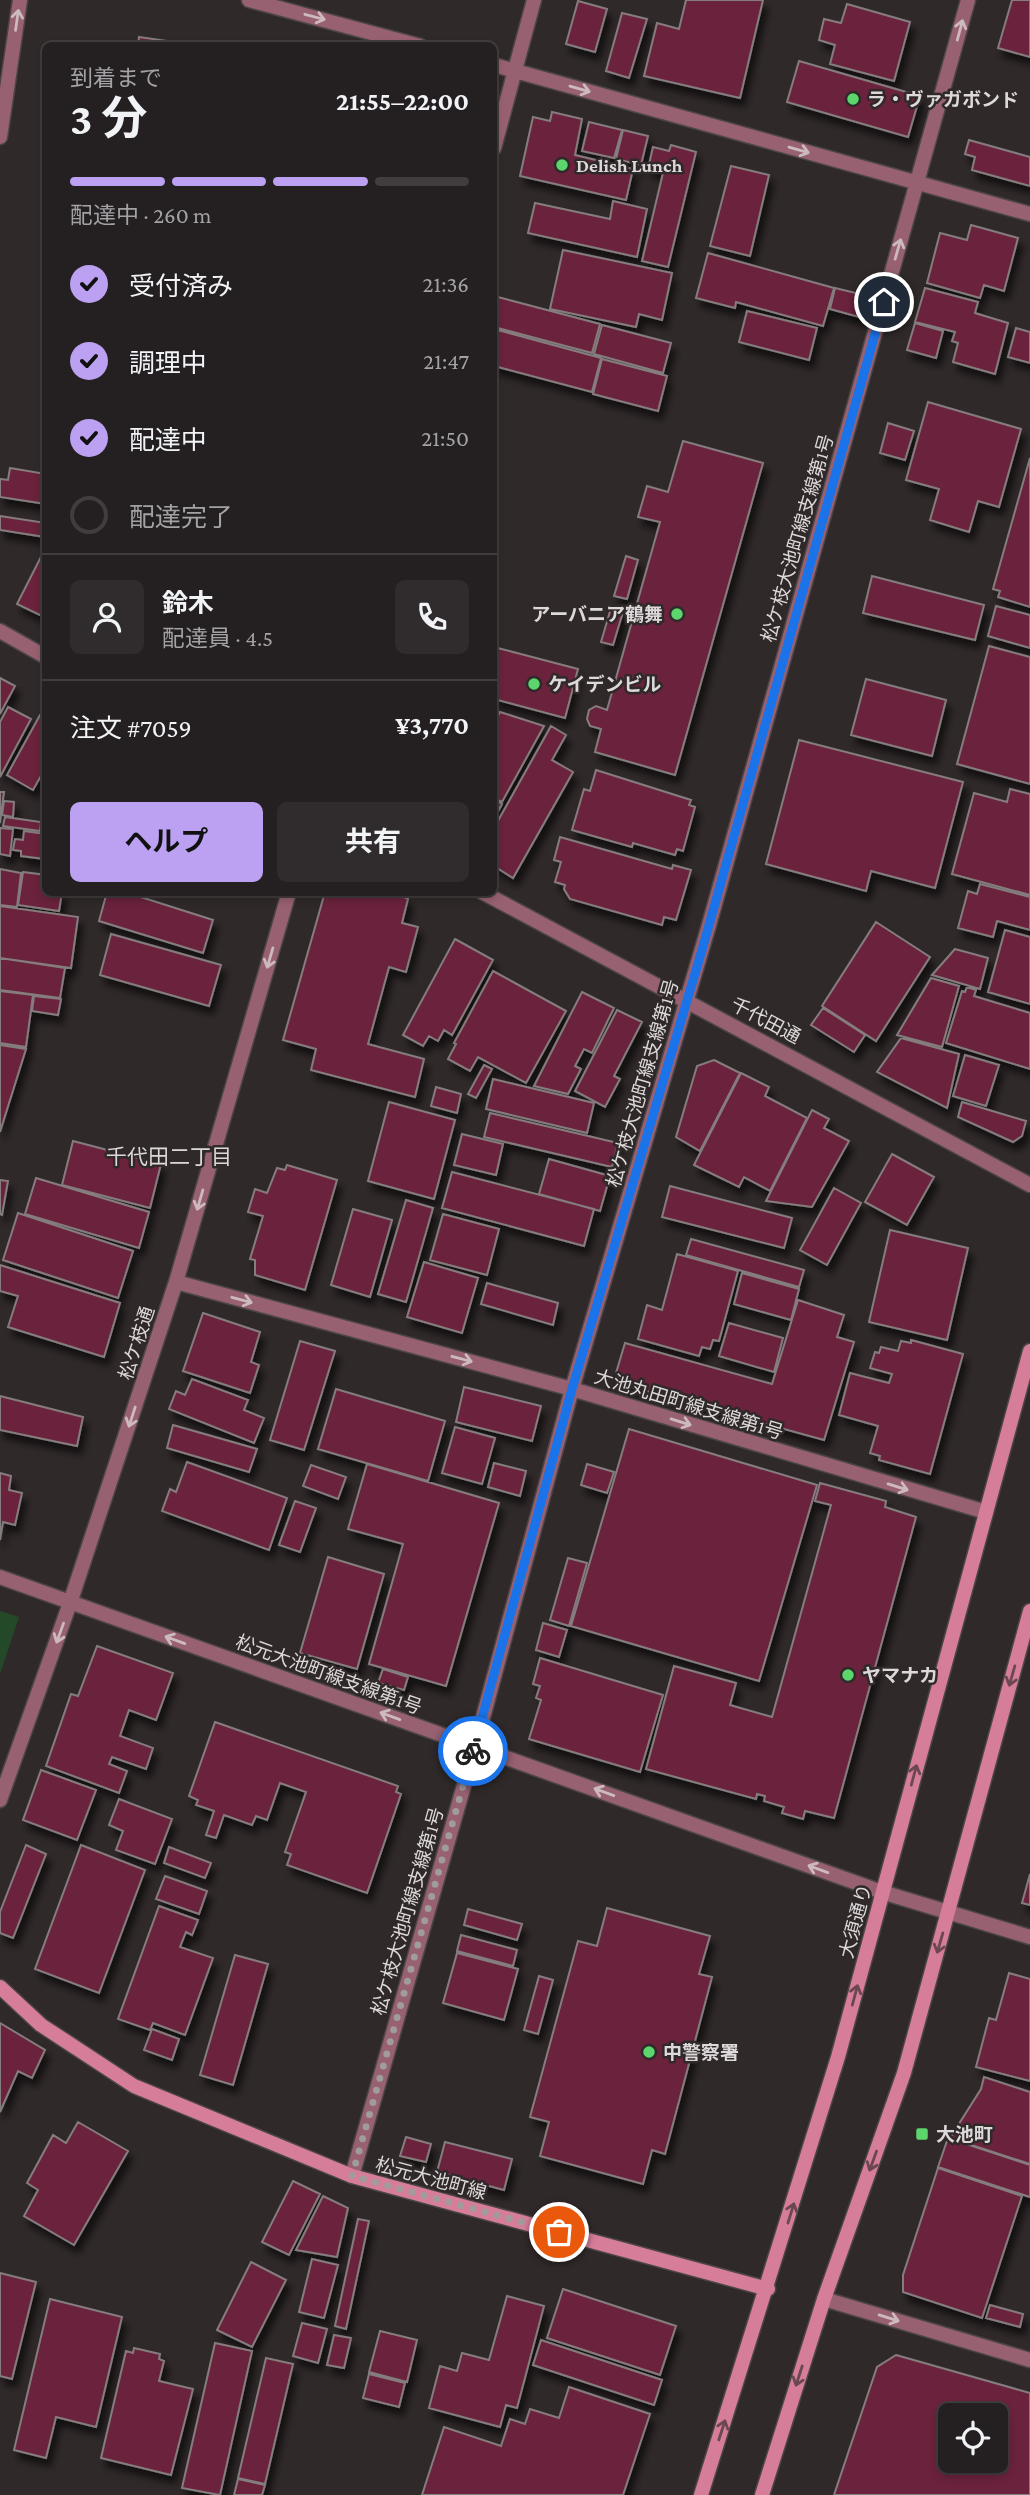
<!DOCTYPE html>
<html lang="ja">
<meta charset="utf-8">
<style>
body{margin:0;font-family:"Crimson Pro","Noto Sans JP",serif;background:#302c2d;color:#f1f3f6;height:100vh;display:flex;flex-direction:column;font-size:26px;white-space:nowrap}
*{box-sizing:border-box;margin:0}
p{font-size:23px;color:#a3a2a5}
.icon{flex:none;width:38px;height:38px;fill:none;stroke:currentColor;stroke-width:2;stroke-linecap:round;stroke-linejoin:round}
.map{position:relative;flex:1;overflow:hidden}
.side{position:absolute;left:42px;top:42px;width:455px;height:854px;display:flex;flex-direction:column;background:#241f20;border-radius:10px;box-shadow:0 4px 10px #0003,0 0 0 2px #413d3e}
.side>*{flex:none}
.controls{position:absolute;left:938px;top:2403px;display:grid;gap:14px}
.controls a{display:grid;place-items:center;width:70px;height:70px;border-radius:10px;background:#241f20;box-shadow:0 4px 10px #0003,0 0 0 2px #413d3e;font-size:35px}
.pin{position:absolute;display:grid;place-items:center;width:60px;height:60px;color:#fff;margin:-30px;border:4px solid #fff;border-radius:50%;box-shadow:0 2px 7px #0007}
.courier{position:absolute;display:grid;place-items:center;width:70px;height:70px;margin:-35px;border:5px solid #1a73e8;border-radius:50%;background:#fff;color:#222;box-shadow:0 2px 9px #0007}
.summary em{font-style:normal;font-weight:700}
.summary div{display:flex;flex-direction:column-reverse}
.summary{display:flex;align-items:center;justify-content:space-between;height:119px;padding:0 28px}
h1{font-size:46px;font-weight:700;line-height:52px}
.bar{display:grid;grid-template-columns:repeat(4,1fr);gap:10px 7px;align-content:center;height:84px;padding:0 28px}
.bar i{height:9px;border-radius:5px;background:#413d3e}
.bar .selected{background:#bca0f2}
.bar p{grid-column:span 4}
.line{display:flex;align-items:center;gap:18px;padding:0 28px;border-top:2px solid #413d3e}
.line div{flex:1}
.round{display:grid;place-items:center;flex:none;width:74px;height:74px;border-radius:10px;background:#302c2d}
ol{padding:0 28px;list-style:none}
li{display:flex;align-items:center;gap:21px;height:77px}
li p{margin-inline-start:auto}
li .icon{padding:7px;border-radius:50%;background:#bca0f2;color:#111;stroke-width:4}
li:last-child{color:#a3a2a5}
li i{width:38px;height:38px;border:4px solid #413d3e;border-radius:50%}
.action{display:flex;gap:14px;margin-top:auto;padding:14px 28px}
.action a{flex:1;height:80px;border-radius:10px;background:#bca0f2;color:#111;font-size:28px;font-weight:700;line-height:80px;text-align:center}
.action a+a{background:#302c2d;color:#f1f3f6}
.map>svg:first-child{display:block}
.green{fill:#244928}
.building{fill:#6a233d;stroke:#857c7e;stroke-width:2;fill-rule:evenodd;filter:url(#shadow)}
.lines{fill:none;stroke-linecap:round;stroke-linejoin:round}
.street-casing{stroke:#4c4546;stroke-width:17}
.secondary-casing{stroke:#4c4546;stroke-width:17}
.street{stroke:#986171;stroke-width:14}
.secondary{stroke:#d67e99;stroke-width:14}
.oneway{stroke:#ccbabf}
.oneway2{stroke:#6a4751}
.done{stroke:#a09b9c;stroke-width:7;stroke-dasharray:0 12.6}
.route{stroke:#1a73e8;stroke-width:9}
.poi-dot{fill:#5cd56d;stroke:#30292a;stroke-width:2.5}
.labels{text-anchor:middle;stroke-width:5;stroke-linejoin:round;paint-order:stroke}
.poi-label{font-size:19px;font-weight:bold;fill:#ddd8d9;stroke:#30292a;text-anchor:start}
.street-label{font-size:19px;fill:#ddd8d9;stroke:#30292a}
.neighbourhood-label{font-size:21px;fill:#ddd8d9;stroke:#30292a}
</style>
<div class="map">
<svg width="1030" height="2495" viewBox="0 0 1030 2495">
<defs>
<filter id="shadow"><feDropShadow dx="4.5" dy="8" stdDeviation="3.5" flood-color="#0009"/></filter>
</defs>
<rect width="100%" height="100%" fill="#30292a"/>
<path class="green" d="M0,1611L19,1617L0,1674Z"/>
<path class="building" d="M686,0H763L740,98L644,76L657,23L679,29Z
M1012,0H1030V57L998,48Z
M578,1L607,9L595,52L566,44Z
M847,4L910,22L894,81L830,64L835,45L819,40L824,19L841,23Z
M622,13L647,19L629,78L606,71Z
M139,37L202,46H138Z
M799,61L920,96L908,137L787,102Z
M552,112L582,119L575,155L633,169L626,200L520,176L533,117L550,121Z
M589,122L622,130L614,158L582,151Z
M623,130L648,136L641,165L616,159Z
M969,140L1030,157V186L972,170L975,157L965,154Z
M671,145L696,152L668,267L642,261L663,173L648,169L653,147L669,151Z
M731,166L769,175L750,256L710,246Z
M613,201L647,209L637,257L528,233L535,203L610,219Z
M971,225L1018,238L1004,291L984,285L980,298L927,283L940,233L967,240Z
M563,250L672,273L662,320L639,314L636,327L550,309Z
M708,253L834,288L823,326L736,302L735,308L696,298Z
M835,288L864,295L859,317L830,309Z
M925,288L978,302L975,313L1008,323L995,374L953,362L958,343L952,341L955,332L915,322Z
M494,296L600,324L592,353L494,327Z
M747,311L817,328L809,360L739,342Z
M915,323L943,331L936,358L907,350Z
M602,325L671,343L663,373L594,354Z
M1016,328L1030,332V363L1008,357Z
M494,329L601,358L592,392L494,366Z
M602,359L667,376L658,411L593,394Z
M928,402L1021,429L999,507L978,501L969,532L930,520L939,489L906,480Z
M888,423L914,431L905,460L880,453Z
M683,441L763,463L675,775L595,752L601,729L590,726L587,719L589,710L596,706L607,710L660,522L638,517L647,486L668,492Z
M1030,458V607L998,597L1000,591L993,589Z
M10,468L46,474V504L0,497V479L8,480Z
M0,516L46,523L45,537L0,530Z
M46,547V618L17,604Z
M626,556L638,560L627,599L614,596Z
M872,576L984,605L975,640L863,613Z
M996,606L1030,615V648L988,636Z
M611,608L623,612L613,645L601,642Z
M989,646L1030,657V784L957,764Z
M494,647L578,669L565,718L494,699Z
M0,678L15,686L0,714Z
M866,679L946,700L932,756L851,735Z
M8,707L31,719L0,777V722Z
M500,712L544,726L502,802L494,798V723Z
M40,715L46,718V767L33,790L7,775Z
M551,726L566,735L552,760L573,772L513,878L494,866V828Z
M799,740L963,782L935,888L871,871L866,891L766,864Z
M596,770L691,800L689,805L695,807L683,851L677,849L675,855L633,843L632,847L572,830L584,789L590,791Z
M1010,789L1030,794V895L952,874L974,793L1007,802Z
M0,792H4L0,823Z
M494,799L502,804L494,819Z
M4,801L14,802L13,817L2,815Z
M5,817L41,822L40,831L3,826Z
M0,828L13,829L10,856L0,854Z
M24,831L46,834L45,859L21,856V851L13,850L15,839L23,840Z
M560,837L672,869L673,865L691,870L676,920L664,917L662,925L570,899L564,889L565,885L555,882L561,862L554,860Z
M0,869L21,873L17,907L0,905Z
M23,872L46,875V892H62L59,911L18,905Z
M980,884L1030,897V930L997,921L993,937L958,928L968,891L977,894Z
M107,892H125L213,920L203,953L99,921Z
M325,892H395L408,899L402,923L418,927L406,972L389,967L368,1044L424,1059L415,1097L311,1070L316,1049L283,1040Z
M0,906L78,917L71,968L0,958Z
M876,922L930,957L876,1041L822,1006Z
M1005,930L1030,937V1004L988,992Z
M111,934L221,965L209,1006L100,975Z
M455,939L493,960L452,1035L444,1030L438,1041L429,1036L423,1046L403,1035Z
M955,949L988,958L980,989L932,975Z
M0,958L65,968L60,998L0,990Z
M493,971L566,1011L526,1083L478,1057L470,1071L448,1059L456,1044L454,1043Z
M931,978L959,986L942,1047L897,1035Z
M967,987L976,990L974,996L1030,1013V1069L946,1043L962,991L965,992Z
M0,991L33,995L26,1047L0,1043Z
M582,992L614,1008L592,1053L584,1049L575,1066L581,1069L568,1094L534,1086Z
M34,996L61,999L58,1015L32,1011Z
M823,1008L865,1035L854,1052L811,1025Z
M617,1010L642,1022L614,1076L620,1079L605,1107L575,1091Z
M901,1038L959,1054L947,1108L877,1072Z
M0,1045L26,1049L0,1132Z
M965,1055L999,1065L986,1106L953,1096Z
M714,1060L740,1073L700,1151L676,1137L697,1066Z
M484,1065L492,1069L476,1098L468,1094Z
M741,1073L769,1087L765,1096L807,1118L770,1191L744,1177L739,1187L694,1165Z
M493,1079L594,1103L587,1133L486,1109Z
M436,1087L461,1094L457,1113L431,1106Z
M389,1102L455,1120L434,1199L368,1181Z
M962,1102L1026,1121L1022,1136L1013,1142L958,1117Z
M812,1110L829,1119L824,1128L849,1141L812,1207L766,1201Z
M490,1113L618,1143L612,1167L484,1137Z
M462,1134L503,1144L496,1175L454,1165Z
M73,1141L161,1164L150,1208L62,1185Z
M892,1154L934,1177L907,1225L865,1202Z
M549,1159L610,1176L600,1211L539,1194Z
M287,1165L337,1180L305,1290L255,1275V1260L250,1259L263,1216L248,1212L255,1189L267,1193L277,1168L285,1170Z
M452,1172L594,1209L584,1246L442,1208Z
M36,1178L149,1212L139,1248L25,1214Z
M0,1180L8,1181L2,1215L0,1214Z
M670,1186L792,1218L784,1248L662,1217Z
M834,1188L861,1203L827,1265L800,1250Z
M406,1200L433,1208L406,1302L378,1294Z
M353,1209L392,1220L370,1297L331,1285Z
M18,1213L133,1251L118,1298L3,1260Z
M443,1214L499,1229L487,1275L430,1260Z
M890,1230L968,1248L947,1340L869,1322Z
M691,1239L804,1270L799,1287L686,1255Z
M677,1254L738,1271L719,1341L713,1340L710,1349L702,1347L699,1356L638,1339L647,1305L662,1310Z
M424,1262L478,1278L462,1333L407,1317Z
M0,1265L120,1303L104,1357L8,1327L18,1296L0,1291Z
M742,1273L799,1289L791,1320L734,1304Z
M487,1283L558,1303L553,1325L481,1304Z
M798,1300L844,1315L837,1337L854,1342L824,1440L624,1385L616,1373L625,1343L772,1384Z
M203,1313L260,1332L251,1362L259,1365L250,1393L183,1371Z
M729,1323L783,1338L774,1372L719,1356Z
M911,1340L963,1354L930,1474L879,1460L880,1456L870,1453L878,1426L839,1415L850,1373L889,1383L892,1374L870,1368L875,1352L879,1353L881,1347L898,1351L901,1341L911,1343Z
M300,1341L335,1351L304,1450L270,1440Z
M192,1379L248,1400L244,1410L264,1418L254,1443L169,1409L176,1391L185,1395Z
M464,1387L541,1406L532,1441L456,1422Z
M336,1389L445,1421L428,1481L318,1449Z
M0,1396L83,1417L77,1446L0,1430Z
M173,1425L257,1449L249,1472L167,1448Z
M455,1427L495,1438L482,1484L442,1473Z
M629,1429L817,1485L759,1681L571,1626Z
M187,1462L287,1498L269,1550L162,1511L170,1489L176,1492Z
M494,1463L526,1471L520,1496L488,1487Z
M367,1464L499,1503L446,1686L369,1664L403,1544L348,1529Z
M587,1464L614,1472L607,1493L581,1485Z
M311,1465L346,1477L338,1499L303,1486Z
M0,1473L11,1476L9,1490L22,1493L15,1525L3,1522L0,1540Z
M820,1483L886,1501L885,1507L916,1517L834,1818L805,1811L803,1819L782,1813L784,1807L764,1801L765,1796L757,1794L756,1799L646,1769L674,1666L736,1683L730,1705L772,1717L831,1505L815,1501Z
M295,1501L316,1508L300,1552L279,1545Z
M328,1557L384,1574L357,1669L300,1653Z
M568,1558L587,1563L569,1626L550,1620Z
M543,1623L567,1630L559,1657L536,1650Z
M97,1646L173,1673L156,1720L129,1710L120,1736L153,1748L146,1769L112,1757L109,1764L127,1771L119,1793L46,1766L71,1694L78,1696Z
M540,1658L663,1695L640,1772L529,1739L541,1700L536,1698L540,1686L533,1684Z
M383,1669L408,1677L404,1690L378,1683Z
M215,1722L398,1786L396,1792L401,1794L367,1893L287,1865L291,1854L285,1852L306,1792L280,1783L267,1820L256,1816L252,1825L224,1815L216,1838L206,1835L214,1811L196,1805L198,1800L189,1796Z
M41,1770L96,1790L77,1840L23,1820Z
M119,1799L172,1819L155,1864L116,1850L123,1831L109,1825Z
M26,1845L46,1854L13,1938L0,1933V1912Z
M81,1845L145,1870L99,1993L35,1969Z
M169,1847L211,1863L205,1878L164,1863Z
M1030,1874V1905L1022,1903Z
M165,1876L207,1891L199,1914L156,1899Z
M159,1906L198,1920L192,1935L186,1932L180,1947L213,1958L185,2035L153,2023L150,2030L118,2019Z
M607,1908L710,1936L699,1974L712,1977L665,2154L652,2150L643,2184L540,2156L549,2122L530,2117L578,1941L597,1946Z
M468,1909L522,1924L517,1940L464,1925Z
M461,1935L517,1950L513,1966L457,1951Z
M457,1953L518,1969L504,2020L443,2003Z
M235,1955L268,1964L233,2085L200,2075Z
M1009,1973L1030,1979V2081L976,2067L989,2018L996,2020Z
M539,1976L553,1980L538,2034L524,2030Z
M0,2023L45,2050L32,2078L18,2071L0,2112Z
M152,2029L179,2039L172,2060L144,2050Z
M984,2077L1030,2092V2164L950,2138L981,2089Z
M78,2122L128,2151L74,2245L24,2216L38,2190L27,2183L53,2135L66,2143Z
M406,2137L431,2144L426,2162L400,2156Z
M948,2138L1030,2165V2197L938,2167Z
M445,2142L512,2159L504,2190L437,2172Z
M938,2168L1022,2196L982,2318L903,2292V2275Z
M293,2181L320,2194L289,2255L262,2242Z
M323,2196L348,2208L337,2257L296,2250Z
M358,2219L369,2221L346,2329L335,2326Z
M312,2259L338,2265L324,2318L299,2312Z
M251,2262L286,2280L252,2347L217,2330Z
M0,2273L36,2282L12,2379L0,2376Z
M563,2289L676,2326L660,2375L547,2338Z
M507,2296L544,2306L517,2408L506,2405L500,2427L429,2408L440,2366L457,2371L462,2353L489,2360Z
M50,2299L122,2317L96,2427L56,2417L46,2458L14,2450Z
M990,2305L1023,2314L1020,2327L986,2318Z
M302,2323L327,2329L318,2363L293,2356Z
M380,2331L417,2340L407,2382L369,2372Z
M334,2335L351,2338L344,2368L327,2365Z
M541,2340L662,2380L654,2405L533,2365Z
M215,2343L252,2351L220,2495L182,2488Z
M134,2348L160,2354L159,2359L164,2361L159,2381L193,2389L171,2475L101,2458L126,2351L133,2353Z
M896,2355L1030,2393V2495H834L877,2367ZM950,2415H996V2460H950Z
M266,2358L293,2364L265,2484L238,2478Z
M369,2374L405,2383L399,2407L363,2398Z
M569,2387L650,2414L623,2495H422L444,2427L501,2446L510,2419L525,2424L530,2409L559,2418Z
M238,2479L265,2485L262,2495H234Z"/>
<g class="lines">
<defs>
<path id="street" d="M249,0L420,46
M494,65L1030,214
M0,137L20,0
M494,148L534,0
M0,631L46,657
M482,892L1030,1185
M176,1282L572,1389L986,1512
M0,1577L882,1892L1030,1937
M0,1800L70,1603L176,1282L289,892
M352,2176L475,1747L572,1389L709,925L968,0
M824,2299L1030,2360"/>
<path id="secondary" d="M0,1987L41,2025L134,2086L352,2176L768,2289
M701,2495L838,2057L1030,1351
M762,2495L824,2299L904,2073L1030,1611"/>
</defs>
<use href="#street" class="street-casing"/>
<use href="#secondary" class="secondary-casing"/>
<use href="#street" class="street"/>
<use href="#secondary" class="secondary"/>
</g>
<defs><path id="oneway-shaft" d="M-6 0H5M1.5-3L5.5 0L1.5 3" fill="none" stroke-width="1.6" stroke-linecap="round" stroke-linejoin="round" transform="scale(1.75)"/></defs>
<g class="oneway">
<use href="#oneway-shaft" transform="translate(315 17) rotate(15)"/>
<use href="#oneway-shaft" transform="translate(17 20) rotate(-82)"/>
<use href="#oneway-shaft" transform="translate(960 30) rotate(-75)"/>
<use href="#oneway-shaft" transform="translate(580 89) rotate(16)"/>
<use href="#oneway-shaft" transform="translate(799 150) rotate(16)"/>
<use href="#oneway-shaft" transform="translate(898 249) rotate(-74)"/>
<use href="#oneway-shaft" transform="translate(270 958) rotate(106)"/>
<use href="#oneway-shaft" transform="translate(200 1200) rotate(106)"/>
<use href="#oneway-shaft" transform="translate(242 1300) rotate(15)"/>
<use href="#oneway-shaft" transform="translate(462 1359) rotate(15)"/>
<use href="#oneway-shaft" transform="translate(132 1417) rotate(108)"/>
<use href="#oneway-shaft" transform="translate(681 1422) rotate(17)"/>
<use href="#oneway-shaft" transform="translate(898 1487) rotate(17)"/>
<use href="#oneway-shaft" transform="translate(60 1633) rotate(110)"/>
<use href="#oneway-shaft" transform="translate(175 1640) rotate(-160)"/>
<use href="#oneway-shaft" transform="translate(390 1716) rotate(-160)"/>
<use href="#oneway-shaft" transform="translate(604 1792) rotate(-160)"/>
<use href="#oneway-shaft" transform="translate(818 1869) rotate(-160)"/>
<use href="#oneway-shaft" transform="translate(889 2318) rotate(17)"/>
</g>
<g class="oneway2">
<use href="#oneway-shaft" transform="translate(1012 1676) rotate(106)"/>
<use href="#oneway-shaft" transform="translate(914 1775) rotate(-75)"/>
<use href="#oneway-shaft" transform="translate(940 1943) rotate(106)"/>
<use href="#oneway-shaft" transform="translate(855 1995) rotate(-75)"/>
<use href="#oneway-shaft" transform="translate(873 2161) rotate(110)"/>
<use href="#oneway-shaft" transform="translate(791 2213) rotate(-73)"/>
<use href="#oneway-shaft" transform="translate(799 2376) rotate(108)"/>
<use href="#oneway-shaft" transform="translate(722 2430) rotate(-72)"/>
</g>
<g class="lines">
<path class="done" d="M473,1751L352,2176L559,2232"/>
<path class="route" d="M473,1751L572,1389L702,950L884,302"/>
</g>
<g class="poi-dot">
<circle cx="853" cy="99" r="7"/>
<circle cx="562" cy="165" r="7"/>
<circle cx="677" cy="614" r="7"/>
<circle cx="534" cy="684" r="7"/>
<circle cx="848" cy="1675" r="7"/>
<circle cx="649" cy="2052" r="7"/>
<rect x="915" y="2127" width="14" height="14" rx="3.5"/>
</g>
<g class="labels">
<g class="poi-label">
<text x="867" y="106">ラ・ヴァガボンド</text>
<text x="576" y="172">Delish Lunch</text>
<text x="663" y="621" text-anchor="end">アーバニア鶴舞</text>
<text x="548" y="691">ケイデンビル</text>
<text x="862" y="1682">ヤマナカ</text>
<text x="663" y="2059">中警察署</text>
<text x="936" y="2141">大池町</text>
</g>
<g class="street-label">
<text transform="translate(797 538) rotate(-74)" y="7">松ケ枝大池町線支線第1号</text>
<text transform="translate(766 1020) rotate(28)" y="7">千代田通</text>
<text transform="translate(642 1083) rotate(-74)" y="7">松ケ枝大池町線支線第1号</text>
<text transform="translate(136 1343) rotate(-72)" y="7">松ケ枝通</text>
<text transform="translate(689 1404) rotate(17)" y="7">大池丸田町線支線第1号</text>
<text transform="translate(329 1674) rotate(20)" y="7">松元大池町線支線第1号</text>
<text transform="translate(407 1911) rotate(-74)" y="7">松ケ枝大池町線支線第1号</text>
<text transform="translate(855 1921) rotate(-75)" y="7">大須通り</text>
<text transform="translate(431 2178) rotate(15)" y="7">松元大池町線</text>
</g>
<g class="neighbourhood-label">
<text x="169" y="1164">千代田二丁目</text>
</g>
</g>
</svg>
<div class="controls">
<a><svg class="icon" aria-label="locate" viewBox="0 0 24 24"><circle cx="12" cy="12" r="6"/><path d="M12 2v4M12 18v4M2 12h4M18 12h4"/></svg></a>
</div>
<div class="pin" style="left:559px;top:2232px;background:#ea580c"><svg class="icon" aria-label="bag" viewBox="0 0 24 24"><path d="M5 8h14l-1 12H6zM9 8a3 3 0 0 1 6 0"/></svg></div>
<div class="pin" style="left:884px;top:302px;background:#1f2937"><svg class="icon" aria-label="home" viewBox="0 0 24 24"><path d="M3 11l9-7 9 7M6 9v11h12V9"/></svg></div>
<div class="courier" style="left:473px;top:1751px"><svg class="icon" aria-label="bike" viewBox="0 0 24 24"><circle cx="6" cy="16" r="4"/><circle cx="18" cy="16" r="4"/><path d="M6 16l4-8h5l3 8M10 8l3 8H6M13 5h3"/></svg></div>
<section class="side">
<div class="summary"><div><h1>3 分</h1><p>到着まで</p></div><em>21:55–22:00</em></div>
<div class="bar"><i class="selected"></i><i class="selected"></i><i class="selected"></i><i></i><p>配達中 · 260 m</p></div>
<ol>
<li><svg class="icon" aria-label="check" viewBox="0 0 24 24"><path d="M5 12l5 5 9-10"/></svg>受付済み<p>21:36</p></li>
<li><svg class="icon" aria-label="check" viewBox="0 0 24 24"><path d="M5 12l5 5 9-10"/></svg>調理中<p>21:47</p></li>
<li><svg class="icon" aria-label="check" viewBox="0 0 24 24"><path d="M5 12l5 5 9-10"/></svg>配達中<p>21:50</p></li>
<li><i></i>配達完了</li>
</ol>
<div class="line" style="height:126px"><a class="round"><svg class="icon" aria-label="person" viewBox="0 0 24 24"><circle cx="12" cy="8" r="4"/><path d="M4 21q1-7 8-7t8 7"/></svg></a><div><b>鈴木</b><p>配達員 · 4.5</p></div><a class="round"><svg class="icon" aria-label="phone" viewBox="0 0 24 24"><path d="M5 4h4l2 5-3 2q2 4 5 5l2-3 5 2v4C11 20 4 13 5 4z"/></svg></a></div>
<div class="line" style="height:91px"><div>注文 #7059</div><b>¥3,770</b></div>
<div class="action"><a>ヘルプ</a><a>共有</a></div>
</section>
</div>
